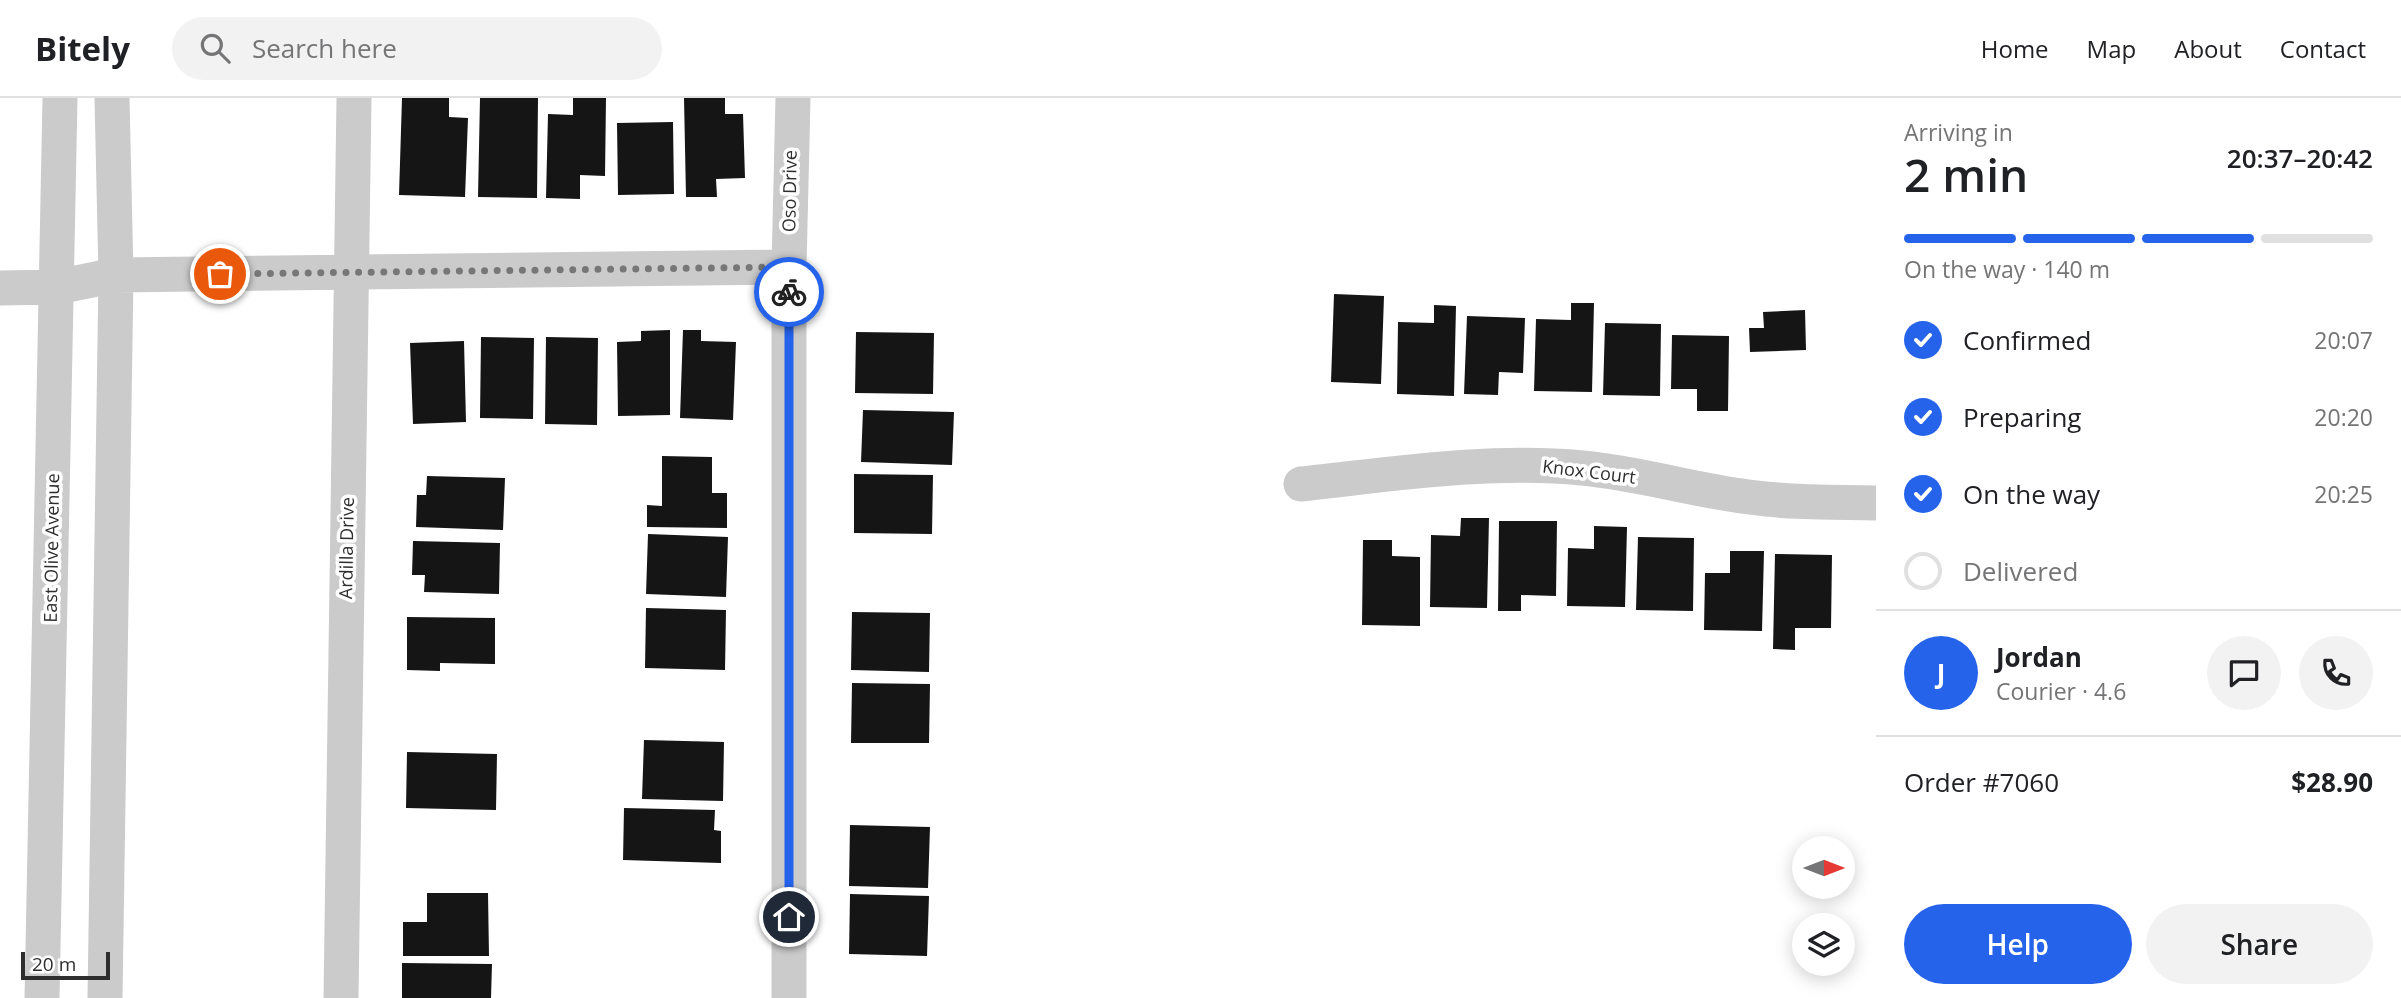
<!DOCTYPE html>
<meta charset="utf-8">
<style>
body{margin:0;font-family:"Open Sans",sans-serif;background:#f2f2f2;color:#202124;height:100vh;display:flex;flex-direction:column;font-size:26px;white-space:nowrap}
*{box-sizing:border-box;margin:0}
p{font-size:23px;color:#757577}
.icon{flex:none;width:38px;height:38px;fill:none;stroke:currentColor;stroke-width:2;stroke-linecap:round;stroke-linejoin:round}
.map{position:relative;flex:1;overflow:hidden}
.panel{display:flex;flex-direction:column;background:#fff;width:525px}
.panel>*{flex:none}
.needle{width:46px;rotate:90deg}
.controls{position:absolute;left:1792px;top:738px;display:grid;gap:14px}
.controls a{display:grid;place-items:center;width:63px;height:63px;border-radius:50%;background:#fff;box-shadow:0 4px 18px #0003;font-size:35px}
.scale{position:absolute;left:21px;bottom:18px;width:89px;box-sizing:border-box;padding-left:7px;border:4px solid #2e2e2e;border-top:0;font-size:19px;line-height:24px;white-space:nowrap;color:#2e2e2e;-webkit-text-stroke:5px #fff;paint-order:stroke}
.pin{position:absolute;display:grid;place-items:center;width:60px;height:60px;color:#fff;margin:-30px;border:4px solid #fff;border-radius:50%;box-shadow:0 2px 7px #0007}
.courier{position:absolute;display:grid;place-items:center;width:70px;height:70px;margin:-35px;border:5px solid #2563eb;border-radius:50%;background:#fff;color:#222;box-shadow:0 2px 9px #0007}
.headline em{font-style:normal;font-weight:600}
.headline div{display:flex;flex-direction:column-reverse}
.headline{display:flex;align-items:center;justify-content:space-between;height:119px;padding:0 28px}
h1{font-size:46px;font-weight:600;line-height:52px}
.bar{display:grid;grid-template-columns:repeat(4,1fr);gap:10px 7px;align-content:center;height:84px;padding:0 28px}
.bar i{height:9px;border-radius:5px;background:#e0e0e0}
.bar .current{background:#2563eb}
.bar p{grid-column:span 4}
.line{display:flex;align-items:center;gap:18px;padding:0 28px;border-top:2px solid #e0e0e0}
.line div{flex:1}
.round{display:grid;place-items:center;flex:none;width:74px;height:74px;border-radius:37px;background:#f2f2f2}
ol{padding:0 28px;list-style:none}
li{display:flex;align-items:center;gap:21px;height:77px}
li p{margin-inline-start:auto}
li .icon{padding:7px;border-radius:50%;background:#2563eb;color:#fff;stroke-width:4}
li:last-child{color:#757577}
li i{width:38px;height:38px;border:4px solid #e0e0e0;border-radius:50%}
.action{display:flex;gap:14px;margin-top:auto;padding:14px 28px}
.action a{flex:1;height:80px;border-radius:42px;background:#2563eb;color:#fff;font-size:28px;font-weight:600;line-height:80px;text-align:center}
.action a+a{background:#f2f2f2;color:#202124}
header{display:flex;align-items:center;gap:42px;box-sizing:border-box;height:98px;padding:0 35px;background:#fff;border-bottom:2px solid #e0e0e0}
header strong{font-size:33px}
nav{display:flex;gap:38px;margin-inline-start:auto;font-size:24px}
.search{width:490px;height:63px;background:#f2f2f2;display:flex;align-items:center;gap:18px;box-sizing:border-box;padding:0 24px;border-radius:38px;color:#757577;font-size:26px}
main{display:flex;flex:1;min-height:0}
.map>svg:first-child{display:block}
.building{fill:#151515}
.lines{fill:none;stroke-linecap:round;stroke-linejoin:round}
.minor{stroke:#cbcbcb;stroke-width:35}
.done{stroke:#777;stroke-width:7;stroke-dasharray:0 12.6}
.route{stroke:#2563eb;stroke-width:9}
.labels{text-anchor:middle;stroke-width:7;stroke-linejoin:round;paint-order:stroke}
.street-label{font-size:18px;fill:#2e2e2e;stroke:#fff}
</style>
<header>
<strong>Bitely</strong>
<div class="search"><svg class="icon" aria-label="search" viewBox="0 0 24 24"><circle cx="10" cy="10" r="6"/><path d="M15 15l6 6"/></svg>Search here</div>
<nav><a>Home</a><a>Map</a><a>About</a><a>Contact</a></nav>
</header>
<main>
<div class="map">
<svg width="1876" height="900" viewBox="0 0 1876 900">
<rect width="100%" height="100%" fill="#fff"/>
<path class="building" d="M402,0H449V19L468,20L465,99L399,97Z
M480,0H538L537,100L478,99Z
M573,0H606L605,78L580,77V101L546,100L548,16L573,17Z
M684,0H725V16H743L745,80L716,81L717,99H686Z
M673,24L674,96L618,97L617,25Z
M1334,196L1384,198L1381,286L1331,284Z
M1571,205H1594L1592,294L1534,293L1536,221L1571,222Z
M1434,207L1456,208L1454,298L1397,296L1398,224L1434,225Z
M1805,212L1806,252L1750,254L1749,230H1764L1763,214Z
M1467,218L1525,220L1523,275L1499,274L1498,297L1464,296Z
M1605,225L1661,226L1660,298L1603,297Z
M670,232V317L618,318L617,244L641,243V233Z
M683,232H701V243L736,244L733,322L680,320Z
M856,234L934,235L933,296L855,295Z
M1672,237L1729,238L1728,313H1697V291H1671Z
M481,239L534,240L533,321L480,320Z
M546,239L598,240L597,327L545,326Z
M464,243L466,324L413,326L410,245Z
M863,312L954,314L952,367L861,364Z
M662,358L712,359V395H727V430L647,429V407L662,408Z
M854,376L933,377L932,436L854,435Z
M427,378L505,380L503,432L416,429L417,397H426Z
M1461,420H1489L1487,510L1430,509L1431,437L1460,438Z
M1499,423H1557L1556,498L1521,497V513H1498Z
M1594,428L1627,429L1625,509L1567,508L1568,450L1594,451Z
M648,436L728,439L726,499L646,496Z
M1638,439L1694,440L1693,513L1636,512Z
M1363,442H1392V458L1420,459V528L1362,527Z
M413,443L500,445L499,496L424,494L425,477H412Z
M1730,453H1764L1762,533L1704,532L1705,475H1730Z
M1775,456L1832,457L1831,530H1795V552L1773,551Z
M646,510L726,512L725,572L645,570Z
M852,514L930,515L929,574L851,572Z
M407,519L495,520V566L440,565V573L407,572Z
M852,585L930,586L929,645H851Z
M644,642L724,644L723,703L642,701Z
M407,654L497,656L496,712L406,710Z
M624,710L715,712L714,732L721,733V765L623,762Z
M850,727L930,729L928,790L849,788Z
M427,795H488L489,858H403V824H427Z
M850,796L929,798L927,858L849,856Z
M402,865L492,866L491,900H402Z"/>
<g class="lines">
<path class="minor" d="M0,190L57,189L116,177L789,169
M1301,386C1394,376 1488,361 1582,370C1638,375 1693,392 1749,399C1791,405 1834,404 1876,405
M42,900L60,0
M105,900L116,177L112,0
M341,900L354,0
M789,900V169L793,0"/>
</g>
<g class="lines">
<path class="done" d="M220,176L789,169V194"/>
<path class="route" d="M789,194V819"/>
</g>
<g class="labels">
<g class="street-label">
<text transform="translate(790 93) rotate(-89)" y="6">Oso Drive</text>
<text transform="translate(1589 374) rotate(7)" y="6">Knox Court</text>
<text transform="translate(52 450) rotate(-89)" y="6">East Olive Avenue</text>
<text transform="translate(347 450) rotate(-89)" y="6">Ardilla Drive</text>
</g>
</g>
</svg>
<div class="controls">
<a><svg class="needle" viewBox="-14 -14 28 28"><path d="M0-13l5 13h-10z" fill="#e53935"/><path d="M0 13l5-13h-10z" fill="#757577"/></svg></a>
<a><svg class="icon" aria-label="layers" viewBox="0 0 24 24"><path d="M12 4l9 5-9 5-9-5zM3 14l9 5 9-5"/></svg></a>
</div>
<div class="scale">20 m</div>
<div class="pin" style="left:220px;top:176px;background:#ea580c"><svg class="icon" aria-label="bag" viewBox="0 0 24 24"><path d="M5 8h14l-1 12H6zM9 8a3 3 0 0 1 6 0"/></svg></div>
<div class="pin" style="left:789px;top:819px;background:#1f2937"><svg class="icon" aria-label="home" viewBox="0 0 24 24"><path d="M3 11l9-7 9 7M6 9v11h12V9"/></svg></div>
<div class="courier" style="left:789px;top:194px"><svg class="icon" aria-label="bike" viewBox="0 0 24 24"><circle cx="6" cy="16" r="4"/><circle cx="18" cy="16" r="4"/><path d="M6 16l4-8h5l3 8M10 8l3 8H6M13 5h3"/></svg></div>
</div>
<section class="panel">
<div class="headline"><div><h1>2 min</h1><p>Arriving in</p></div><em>20:37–20:42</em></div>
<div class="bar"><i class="current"></i><i class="current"></i><i class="current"></i><i></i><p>On the way · 140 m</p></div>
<ol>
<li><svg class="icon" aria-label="check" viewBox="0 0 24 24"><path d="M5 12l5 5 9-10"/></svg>Confirmed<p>20:07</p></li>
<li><svg class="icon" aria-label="check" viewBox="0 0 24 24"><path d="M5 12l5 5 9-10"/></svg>Preparing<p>20:20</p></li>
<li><svg class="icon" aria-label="check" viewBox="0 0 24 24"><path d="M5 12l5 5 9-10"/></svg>On the way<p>20:25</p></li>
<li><i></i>Delivered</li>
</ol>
<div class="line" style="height:126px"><b class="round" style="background:#2563eb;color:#fff">J</b><div><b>Jordan</b><p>Courier · 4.6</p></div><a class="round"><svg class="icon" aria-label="chat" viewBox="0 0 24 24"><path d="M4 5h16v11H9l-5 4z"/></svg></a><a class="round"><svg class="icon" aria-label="phone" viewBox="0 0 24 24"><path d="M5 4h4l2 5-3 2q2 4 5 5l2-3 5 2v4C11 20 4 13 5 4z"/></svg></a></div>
<div class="line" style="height:91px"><div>Order #7060</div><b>$28.90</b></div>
<div class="action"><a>Help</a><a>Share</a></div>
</section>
</main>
